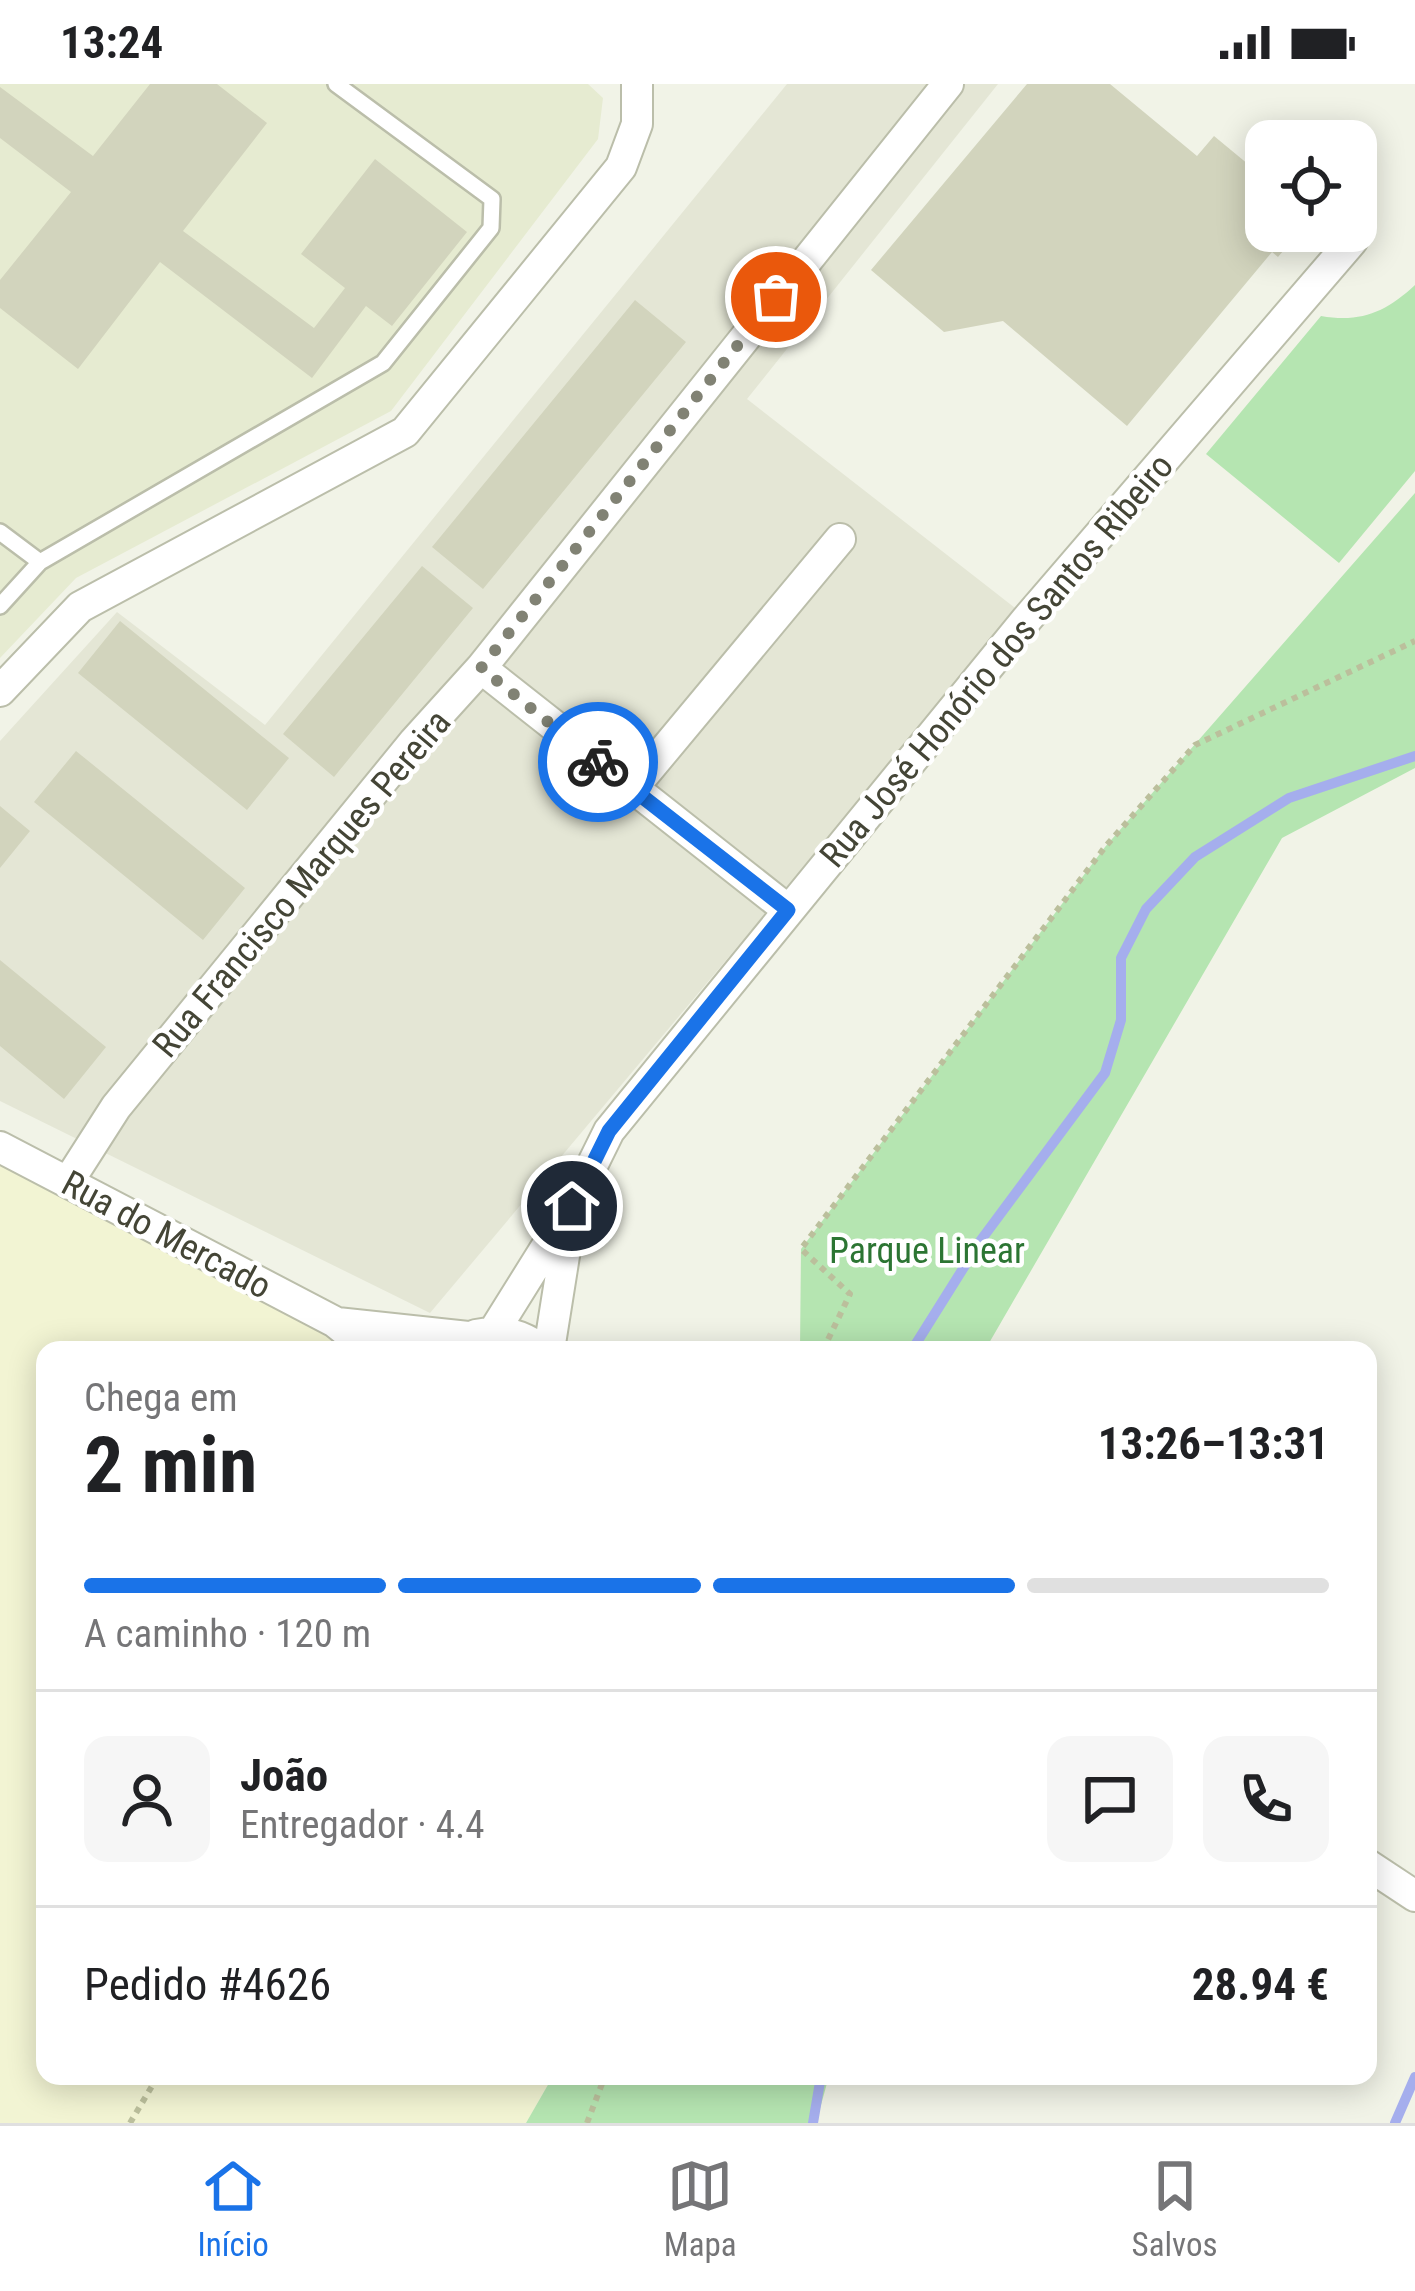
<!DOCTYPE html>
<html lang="pt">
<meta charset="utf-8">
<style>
body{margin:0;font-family:"Roboto Condensed",sans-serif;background:#f6f6f6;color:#202124;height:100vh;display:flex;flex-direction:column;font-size:45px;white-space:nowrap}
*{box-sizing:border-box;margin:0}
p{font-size:39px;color:#757577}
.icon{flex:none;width:66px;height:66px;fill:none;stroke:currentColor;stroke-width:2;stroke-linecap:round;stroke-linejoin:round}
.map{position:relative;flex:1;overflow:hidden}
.sheet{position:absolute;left:36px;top:1257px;width:1341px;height:744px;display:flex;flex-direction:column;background:#fff;border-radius:24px;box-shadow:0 6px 30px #0003}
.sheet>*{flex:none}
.fabs{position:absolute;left:1245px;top:36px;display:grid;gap:24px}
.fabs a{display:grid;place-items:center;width:132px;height:132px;border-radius:24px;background:#fff;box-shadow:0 6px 30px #0003;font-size:60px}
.pin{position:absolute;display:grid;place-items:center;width:102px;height:102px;color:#fff;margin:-51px;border:6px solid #fff;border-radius:50%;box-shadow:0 3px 12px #0007}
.courier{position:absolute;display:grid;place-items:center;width:120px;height:120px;margin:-60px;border:9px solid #1a73e8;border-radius:50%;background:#fff;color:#222;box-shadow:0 3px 15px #0007}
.summary em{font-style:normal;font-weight:700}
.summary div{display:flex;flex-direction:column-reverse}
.summary{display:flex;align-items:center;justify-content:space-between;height:204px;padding:0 48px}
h1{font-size:78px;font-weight:700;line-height:90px}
.bar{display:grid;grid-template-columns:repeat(4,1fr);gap:18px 12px;align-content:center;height:144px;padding:0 48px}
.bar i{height:15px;border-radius:9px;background:#e0e0e0}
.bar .active{background:#1a73e8}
.bar p{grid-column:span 4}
.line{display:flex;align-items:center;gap:30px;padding:0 48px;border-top:3px solid #e0e0e0}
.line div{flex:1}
.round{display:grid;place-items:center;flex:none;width:126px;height:126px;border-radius:24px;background:#f6f6f6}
.status{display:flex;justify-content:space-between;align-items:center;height:84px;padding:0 60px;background:#fff;direction:ltr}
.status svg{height:33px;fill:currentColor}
.dock{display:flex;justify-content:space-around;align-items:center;height:168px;border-top:3px solid #e0e0e0;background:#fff;font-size:33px;color:#757577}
.dock a{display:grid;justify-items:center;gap:6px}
.dock .active{color:#1a73e8}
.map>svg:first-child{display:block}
.residential{fill:#e4e6d5}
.commercial{fill:#f2f4d3}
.education{fill:#e6ebd1}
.green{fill:#b5e5b1}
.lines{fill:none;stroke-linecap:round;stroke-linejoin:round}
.stream{stroke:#a5aeed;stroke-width:10}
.building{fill:#d2d4bd}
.lane-casing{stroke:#bbbeaa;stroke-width:20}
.street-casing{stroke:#bbbeaa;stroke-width:34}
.path{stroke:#bbbf9c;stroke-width:6;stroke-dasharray:6 6;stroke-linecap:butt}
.lane{stroke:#fff;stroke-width:15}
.street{stroke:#fff;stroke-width:30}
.done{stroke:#818274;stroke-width:12;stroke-dasharray:0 21.6}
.route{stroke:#1a73e8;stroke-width:15}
.labels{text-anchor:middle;stroke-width:9;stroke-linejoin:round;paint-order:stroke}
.street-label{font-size:36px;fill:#444536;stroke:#fff}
.park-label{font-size:36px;fill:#2c7533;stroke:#fff}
</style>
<div class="status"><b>13:24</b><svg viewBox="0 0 49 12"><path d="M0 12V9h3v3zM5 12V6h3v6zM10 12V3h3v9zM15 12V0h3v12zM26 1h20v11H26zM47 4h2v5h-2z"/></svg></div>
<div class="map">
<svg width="1415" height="2039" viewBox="0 0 1415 2039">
<rect width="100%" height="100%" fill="#f1f3e7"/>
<path class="residential" d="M787,0H998L747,315L1019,527L430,1229L0,1017V657L117,528L265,641Z"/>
<path class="commercial" d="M0,1063L360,1266H45V1992H553L526,2039H0Z"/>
<path class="education" d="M0,0H588L603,14L598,55L391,327L76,494L0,574Z"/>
<path class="green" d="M1415,201V387L1339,479L1206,370L1321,232C1361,239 1386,228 1415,201Z
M1415,409V684L1282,754L985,1266H800L801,1165L1105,763Z
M553,1992H829L816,2039H526Z"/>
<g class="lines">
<path class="stream" d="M912,1266L981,1156L1105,989L1121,936V874L1146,825L1195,773L1289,714L1415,672
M813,2039L821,1992
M1395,2039L1415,1993"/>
</g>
<path class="building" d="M150,0H217L267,39L183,147L314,244L345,204L301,170L375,75L467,148L392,242L366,222L312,294L160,178L78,285L0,224V196L71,108L0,54V3L93,72Z
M1027,0H1110L1197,72L1214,52L1266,95V147L1288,149L1284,155L1289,160L1278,173L1272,168L1127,342L1003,237L944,248L871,186Z
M635,216L686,258L483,505L432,463Z
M422,482L473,524L334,693L283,650Z
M120,537L289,674L247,726L78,589Z
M76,667L245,804L203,856L34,718Z
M0,722L30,747L0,784Z
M0,876L106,963L64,1015L0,962Z"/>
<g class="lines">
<defs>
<path id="lane" d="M0,448L40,478
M0,522L40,478L383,279L491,144L492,115L336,0"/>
<path id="street" d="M481,584L788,826
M0,607L80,523L405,348L621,83L637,40V0
M632,705L840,455
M0,1063L335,1238L370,1266
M68,1098L116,1023L414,658L481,584L948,0
M337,1239L468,1253
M494,1247L572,1122L609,1047L1027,535L1352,157
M476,1251C503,1245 521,1251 543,1266
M549,1266L570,1134
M1368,1781L1415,1812"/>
</defs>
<use href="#lane" class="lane-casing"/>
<use href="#street" class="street-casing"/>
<path class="path" d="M823,1266L850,1210L801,1165L1105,763L1195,661L1415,557
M130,2039L158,1992
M587,2039L605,1992"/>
<use href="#lane" class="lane"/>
<use href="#street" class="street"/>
</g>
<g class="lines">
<path class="done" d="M598,678L481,584L776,213"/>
<path class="route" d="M572,1122L609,1047L788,826L598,678"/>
</g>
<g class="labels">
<g class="street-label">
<text transform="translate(996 576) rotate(-50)" y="13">Rua José Honório dos Santos Ribeiro</text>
<text transform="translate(301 799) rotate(-50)" y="13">Rua Francisco Marques Pereira</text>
<text transform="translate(167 1150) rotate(28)" y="13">Rua do Mercado</text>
</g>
<g class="park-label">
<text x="927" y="1179">Parque Linear</text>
</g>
</g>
</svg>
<div class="fabs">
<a><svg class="icon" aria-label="locate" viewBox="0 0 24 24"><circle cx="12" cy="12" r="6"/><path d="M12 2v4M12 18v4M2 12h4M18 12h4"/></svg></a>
</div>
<div class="pin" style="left:776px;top:213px;background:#ea580c"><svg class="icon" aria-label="bag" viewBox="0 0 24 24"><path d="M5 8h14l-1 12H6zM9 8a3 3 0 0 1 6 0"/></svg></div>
<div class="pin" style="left:572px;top:1122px;background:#1f2937"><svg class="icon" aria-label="home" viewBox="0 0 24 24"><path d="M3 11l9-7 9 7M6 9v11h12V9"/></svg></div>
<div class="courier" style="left:598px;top:678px"><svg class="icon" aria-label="bike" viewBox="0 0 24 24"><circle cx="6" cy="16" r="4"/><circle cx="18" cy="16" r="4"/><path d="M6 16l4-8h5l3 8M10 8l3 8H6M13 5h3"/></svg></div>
<section class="sheet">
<div class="summary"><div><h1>2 min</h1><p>Chega em</p></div><em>13:26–13:31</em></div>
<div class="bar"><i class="active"></i><i class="active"></i><i class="active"></i><i></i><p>A caminho · 120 m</p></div>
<div class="line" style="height:216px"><a class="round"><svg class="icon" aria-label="person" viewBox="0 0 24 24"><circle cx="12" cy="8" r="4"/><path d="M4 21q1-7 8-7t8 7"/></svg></a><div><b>João</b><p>Entregador · 4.4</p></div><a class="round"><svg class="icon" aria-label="chat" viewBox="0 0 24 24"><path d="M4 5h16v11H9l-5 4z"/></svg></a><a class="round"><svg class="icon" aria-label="phone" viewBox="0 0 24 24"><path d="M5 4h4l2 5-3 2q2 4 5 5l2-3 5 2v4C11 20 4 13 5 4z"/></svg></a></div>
<div class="line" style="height:156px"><div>Pedido #4626</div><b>28.94 €</b></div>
</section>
</div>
<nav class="dock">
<a class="active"><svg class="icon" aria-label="home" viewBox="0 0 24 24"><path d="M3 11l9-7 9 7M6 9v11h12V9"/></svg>Início</a>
<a><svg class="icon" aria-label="map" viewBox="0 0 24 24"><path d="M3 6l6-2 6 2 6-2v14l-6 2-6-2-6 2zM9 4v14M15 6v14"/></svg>Mapa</a>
<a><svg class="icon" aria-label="saved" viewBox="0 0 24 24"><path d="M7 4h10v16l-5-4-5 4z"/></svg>Salvos</a>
</nav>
